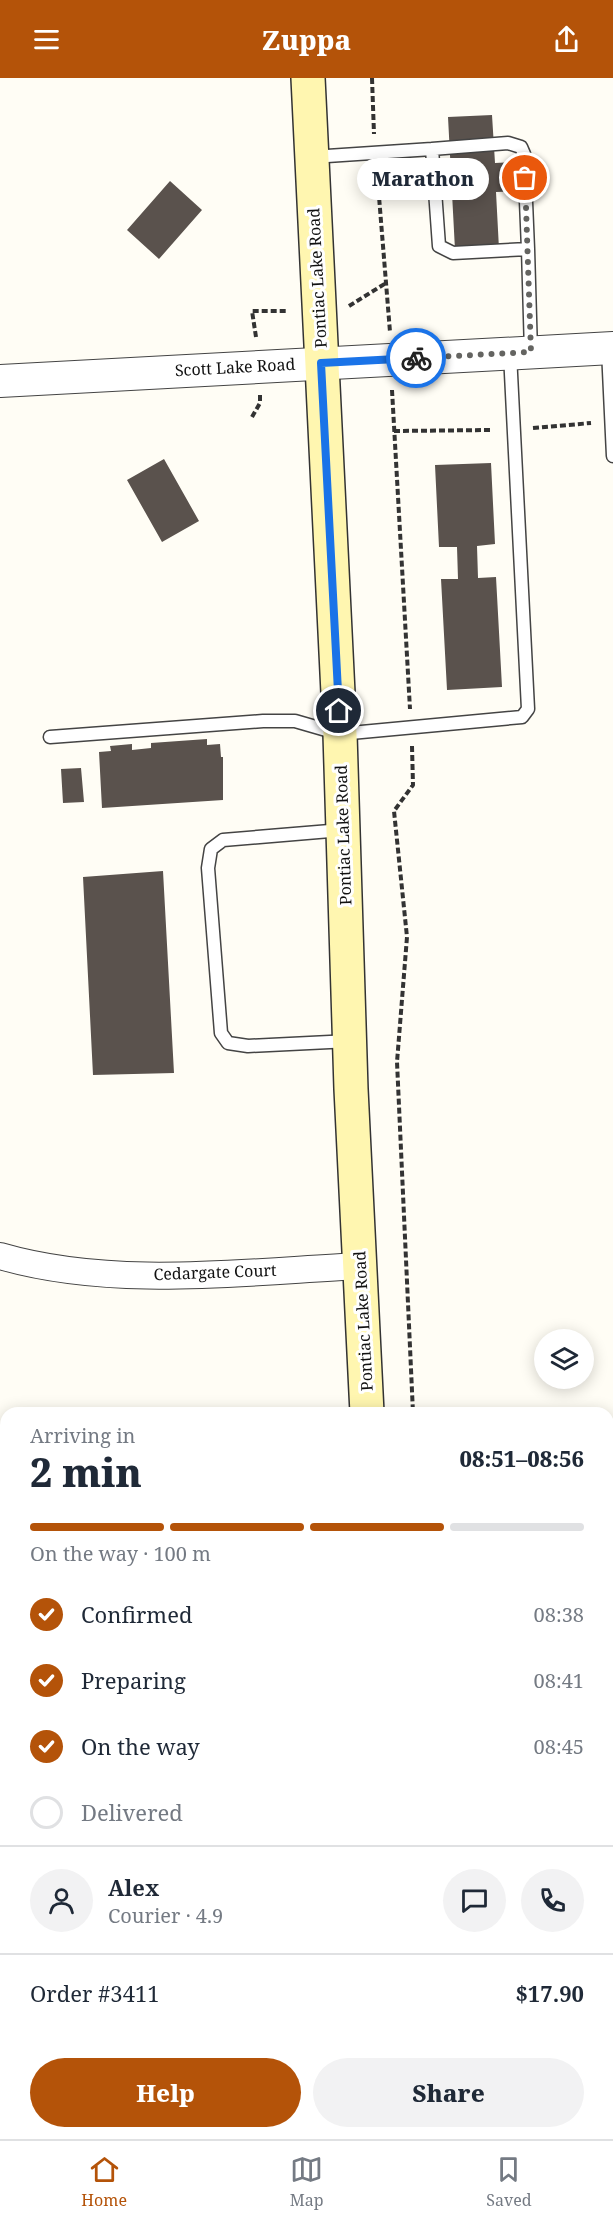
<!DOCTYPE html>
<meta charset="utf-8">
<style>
body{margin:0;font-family:"Noto Serif",serif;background:#f2f2f3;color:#1f2937;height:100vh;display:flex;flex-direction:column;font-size:22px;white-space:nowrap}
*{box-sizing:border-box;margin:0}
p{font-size:20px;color:#747a83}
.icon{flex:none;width:33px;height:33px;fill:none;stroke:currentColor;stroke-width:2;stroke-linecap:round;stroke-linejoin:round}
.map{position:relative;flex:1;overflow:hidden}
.details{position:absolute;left:0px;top:1329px;width:614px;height:732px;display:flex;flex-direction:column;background:#fff;border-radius:18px 18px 0 0;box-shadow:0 3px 15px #0003}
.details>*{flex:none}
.buttons{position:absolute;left:534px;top:1251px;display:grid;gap:12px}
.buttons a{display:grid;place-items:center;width:60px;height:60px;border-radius:50%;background:#fff;box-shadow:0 3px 15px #0003;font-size:30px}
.pin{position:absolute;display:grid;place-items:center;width:51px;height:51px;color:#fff;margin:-26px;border:3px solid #fff;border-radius:50%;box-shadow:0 2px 6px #0007}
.courier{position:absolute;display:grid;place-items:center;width:60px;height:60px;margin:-30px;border:4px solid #1a73e8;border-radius:50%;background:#fff;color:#222;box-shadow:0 2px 8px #0007}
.bubble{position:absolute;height:42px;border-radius:21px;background:#fff;box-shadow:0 3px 15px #0003;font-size:20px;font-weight:800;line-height:42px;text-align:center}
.headline em{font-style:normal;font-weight:800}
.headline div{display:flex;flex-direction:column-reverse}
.headline{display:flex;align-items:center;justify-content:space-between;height:102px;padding:0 30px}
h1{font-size:39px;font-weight:800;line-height:45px}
.bar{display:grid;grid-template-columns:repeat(4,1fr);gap:9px 6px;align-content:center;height:72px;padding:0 30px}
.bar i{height:8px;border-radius:4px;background:#e0e1e3}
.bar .active{background:#b45309}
.bar p{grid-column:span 4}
.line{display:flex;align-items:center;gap:15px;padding:0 30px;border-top:2px solid #e0e1e3}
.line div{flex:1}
.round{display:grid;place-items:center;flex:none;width:63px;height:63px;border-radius:32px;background:#f2f2f3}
ol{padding:0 30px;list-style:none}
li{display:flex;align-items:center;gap:18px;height:66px}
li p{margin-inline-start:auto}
li .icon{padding:6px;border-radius:50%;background:#b45309;color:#fff;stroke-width:4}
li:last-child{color:#747a83}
li i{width:33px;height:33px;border:3px solid #e0e1e3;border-radius:50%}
.action{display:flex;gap:12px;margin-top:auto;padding:12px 30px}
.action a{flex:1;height:69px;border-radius:36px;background:#b45309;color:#fff;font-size:24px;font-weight:800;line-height:69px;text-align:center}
.action a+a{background:#f2f2f3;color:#1f2937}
header{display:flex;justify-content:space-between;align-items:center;height:78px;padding:0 30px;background:#b45309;color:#fff;font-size:27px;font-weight:800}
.tabs{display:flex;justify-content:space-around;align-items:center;height:84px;border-top:2px solid #e0e1e3;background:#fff;font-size:16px;color:#747a83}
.tabs a{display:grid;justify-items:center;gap:3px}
.tabs .active{color:#b45309}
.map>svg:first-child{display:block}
.building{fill:#5a524d}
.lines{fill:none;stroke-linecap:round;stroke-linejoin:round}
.service-casing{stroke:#444;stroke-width:15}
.minor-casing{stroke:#444;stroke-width:28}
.tertiary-casing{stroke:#444;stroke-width:34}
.secondary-casing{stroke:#333;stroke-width:36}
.path{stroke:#333;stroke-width:4;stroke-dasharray:6 3;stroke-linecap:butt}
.service{stroke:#fff;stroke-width:12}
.minor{stroke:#fff;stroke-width:26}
.tertiary{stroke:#fff;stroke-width:32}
.secondary{stroke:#fff6b0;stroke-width:33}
.done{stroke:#646461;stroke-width:6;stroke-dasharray:0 10.8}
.route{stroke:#1a73e8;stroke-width:8}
.labels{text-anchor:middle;stroke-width:6;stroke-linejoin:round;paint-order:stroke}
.street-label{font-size:16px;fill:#111;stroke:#fff}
</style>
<header><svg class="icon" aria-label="menu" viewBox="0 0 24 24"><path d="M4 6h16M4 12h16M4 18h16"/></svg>Zuppa<svg class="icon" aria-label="share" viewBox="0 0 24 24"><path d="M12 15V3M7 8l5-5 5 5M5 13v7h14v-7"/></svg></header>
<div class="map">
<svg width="613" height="2061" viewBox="0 0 613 2061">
<rect width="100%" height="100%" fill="#fffdf5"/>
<path class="building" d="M492,37L495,85L518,84L520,113L496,114L499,171L455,172L448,39Z
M170,103L202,132L159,181L127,152Z
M164,381L199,443L162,464L127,402Z
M491,385L495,466L477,468L478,500L496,499L502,609L447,612L441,501H458L457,469H439L435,387Z
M207,661V667L220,666L221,679H223V722L102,730L99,674L111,673L110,668L132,666V672L151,670V665Z
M81,690L84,724L63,725L61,691Z
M163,793L174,995L93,997L83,799Z"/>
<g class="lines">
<defs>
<path id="service" d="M432,71L508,65L521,69L524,76L528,171
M312,79L432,71L439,168L453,175L528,171L531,274
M608,272L613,378
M50,659L263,643H295L340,656L522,639L528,631L510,276
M342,752L223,762L211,771L208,790L221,955L228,965L248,968L350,963
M0,1609H6"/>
<path id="minor" d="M0,1178C113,1211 243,1194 360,1188
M608,1448H613
M0,1884H6"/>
<path id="tertiary" d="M0,303L613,270"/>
<path id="secondary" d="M308,0L340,656L351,1011L367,1335
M402,2055L403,2061"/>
</defs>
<use href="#service" class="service-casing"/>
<use href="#minor" class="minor-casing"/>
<use href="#tertiary" class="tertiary-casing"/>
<use href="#secondary" class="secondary-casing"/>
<path class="path" d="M372,0L374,56
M377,94L390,254
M349,228L386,205
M256,259L252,233H288
M392,312L410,631
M252,339L260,325V317
M533,350L591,345
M394,353L493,352
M412,668L413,707L394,733L407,859L397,984L413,1335
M443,2061L444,2055"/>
<use href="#service" class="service"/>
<use href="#minor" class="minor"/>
<use href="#tertiary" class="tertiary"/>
<use href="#secondary" class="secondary"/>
</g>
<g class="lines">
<path class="done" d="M416,280L531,274L525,100"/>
<path class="route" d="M339,633L321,285L416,280"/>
</g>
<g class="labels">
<g class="street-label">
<text transform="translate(317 200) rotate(-93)" y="6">Pontiac Lake Road</text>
<text transform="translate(235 289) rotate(-3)" y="6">Scott Lake Road</text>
<text transform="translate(343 757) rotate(-92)" y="6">Pontiac Lake Road</text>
<text transform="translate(215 1194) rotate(-2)" y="6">Cedargate Court</text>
<text transform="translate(363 1243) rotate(-93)" y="6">Pontiac Lake Road</text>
</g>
</g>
</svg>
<div class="buttons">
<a><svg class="icon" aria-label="layers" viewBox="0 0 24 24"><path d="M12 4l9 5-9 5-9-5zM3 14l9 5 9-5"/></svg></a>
</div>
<div class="pin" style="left:525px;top:100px;background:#ea580c"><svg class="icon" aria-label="bag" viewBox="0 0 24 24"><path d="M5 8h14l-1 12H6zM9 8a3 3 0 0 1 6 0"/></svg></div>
<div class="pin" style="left:339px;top:633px;background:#1f2937"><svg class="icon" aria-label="home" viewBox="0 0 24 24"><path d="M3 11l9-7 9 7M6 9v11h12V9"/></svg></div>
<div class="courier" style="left:416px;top:280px"><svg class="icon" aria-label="bike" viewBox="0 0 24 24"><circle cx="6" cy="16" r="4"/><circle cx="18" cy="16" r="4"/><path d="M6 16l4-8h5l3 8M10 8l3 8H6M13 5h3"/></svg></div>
<div class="bubble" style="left:357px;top:80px;width:132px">Marathon</div>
<section class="details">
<div class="headline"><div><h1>2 min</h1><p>Arriving in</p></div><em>08:51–08:56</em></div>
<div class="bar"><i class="active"></i><i class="active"></i><i class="active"></i><i></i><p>On the way · 100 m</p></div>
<ol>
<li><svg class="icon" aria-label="check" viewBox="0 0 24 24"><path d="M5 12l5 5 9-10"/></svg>Confirmed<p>08:38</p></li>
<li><svg class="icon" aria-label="check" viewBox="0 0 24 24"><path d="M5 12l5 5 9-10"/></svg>Preparing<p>08:41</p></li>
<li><svg class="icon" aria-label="check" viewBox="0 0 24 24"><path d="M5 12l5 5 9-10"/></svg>On the way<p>08:45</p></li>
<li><i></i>Delivered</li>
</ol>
<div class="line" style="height:108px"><a class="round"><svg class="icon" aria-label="person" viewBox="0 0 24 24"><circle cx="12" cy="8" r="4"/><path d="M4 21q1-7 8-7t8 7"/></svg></a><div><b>Alex</b><p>Courier · 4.9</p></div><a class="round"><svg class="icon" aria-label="chat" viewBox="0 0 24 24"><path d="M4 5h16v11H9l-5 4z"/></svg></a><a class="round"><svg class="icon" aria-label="phone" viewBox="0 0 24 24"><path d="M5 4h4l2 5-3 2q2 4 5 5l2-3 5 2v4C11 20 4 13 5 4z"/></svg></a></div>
<div class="line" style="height:78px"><div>Order #3411</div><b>$17.90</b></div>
<div class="action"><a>Help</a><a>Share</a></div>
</section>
</div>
<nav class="tabs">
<a class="active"><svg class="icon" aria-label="home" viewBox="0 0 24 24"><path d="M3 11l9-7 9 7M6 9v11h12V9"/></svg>Home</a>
<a><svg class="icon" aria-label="map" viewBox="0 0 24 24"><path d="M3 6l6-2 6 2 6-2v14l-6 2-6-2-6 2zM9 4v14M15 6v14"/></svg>Map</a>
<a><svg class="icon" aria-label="saved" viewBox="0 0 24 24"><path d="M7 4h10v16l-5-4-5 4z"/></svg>Saved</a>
</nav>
